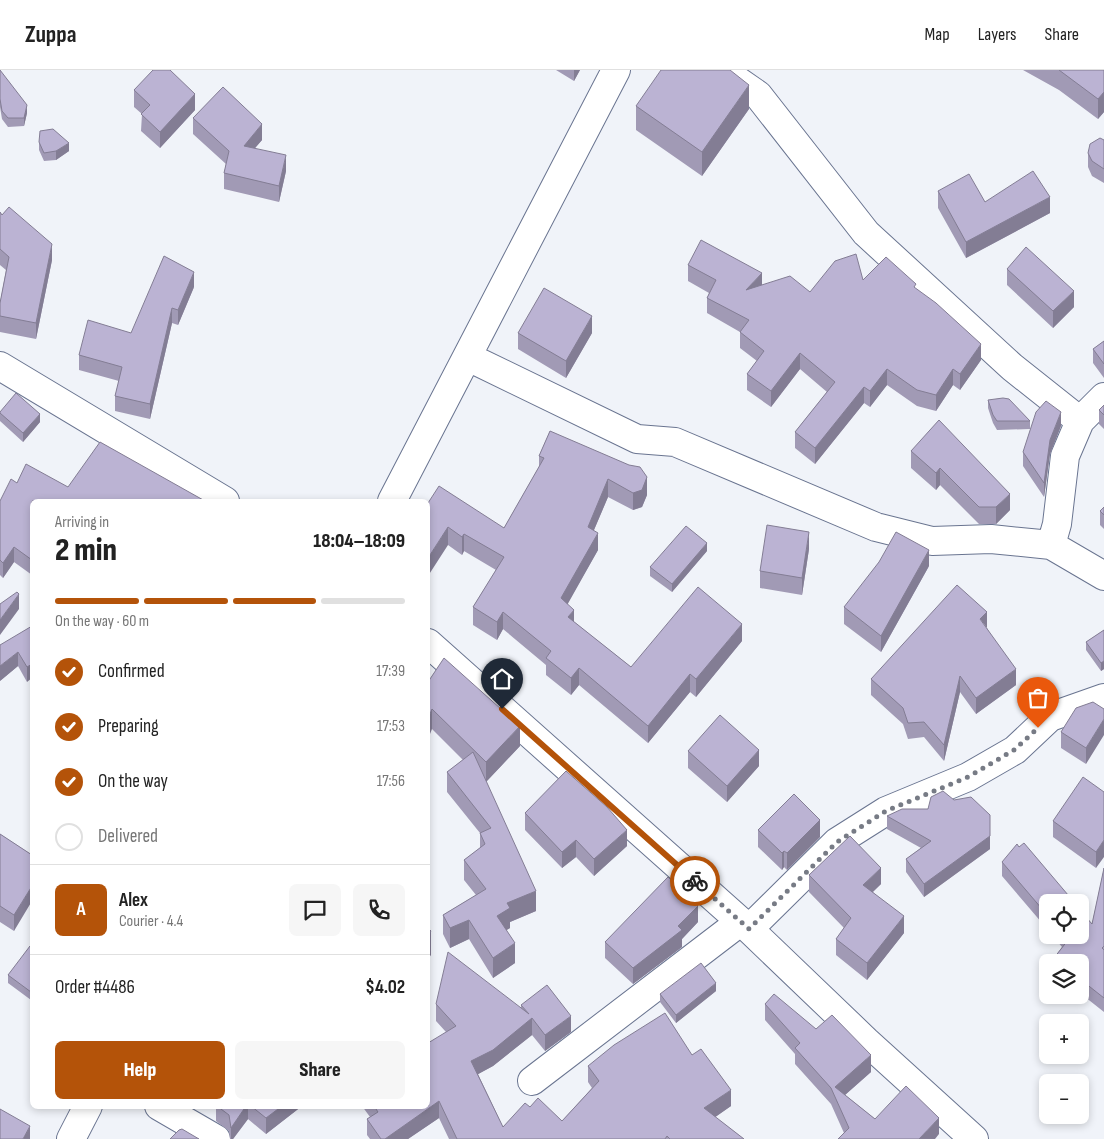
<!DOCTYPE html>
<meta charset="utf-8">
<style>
body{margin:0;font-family:"Sofia Sans Condensed",sans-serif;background:#f6f6f6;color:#222;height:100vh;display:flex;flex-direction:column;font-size:19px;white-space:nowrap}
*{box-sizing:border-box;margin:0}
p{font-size:16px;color:#767676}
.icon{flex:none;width:28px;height:28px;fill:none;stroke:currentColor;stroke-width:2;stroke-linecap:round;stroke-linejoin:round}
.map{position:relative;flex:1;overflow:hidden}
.sheet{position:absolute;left:30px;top:429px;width:400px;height:610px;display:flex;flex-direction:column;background:#fff;border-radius:8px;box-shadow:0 2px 8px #0003}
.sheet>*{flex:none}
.controls{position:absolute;left:1039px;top:824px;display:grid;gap:10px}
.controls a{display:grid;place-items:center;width:50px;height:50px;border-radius:8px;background:#fff;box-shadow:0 2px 8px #0003;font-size:25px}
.pin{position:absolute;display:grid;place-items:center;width:42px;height:42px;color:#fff;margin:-51px -21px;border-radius:50% 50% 50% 0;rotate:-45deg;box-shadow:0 0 5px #0007}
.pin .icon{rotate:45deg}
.courier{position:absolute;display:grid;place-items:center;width:50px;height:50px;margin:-25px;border:4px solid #b45309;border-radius:50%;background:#fff;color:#222;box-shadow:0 1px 6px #0007}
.headline em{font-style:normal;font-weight:800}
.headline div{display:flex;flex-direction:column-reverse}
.headline{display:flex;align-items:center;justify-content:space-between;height:85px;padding:0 25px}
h1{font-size:32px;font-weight:800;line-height:38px}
.bar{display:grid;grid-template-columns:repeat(4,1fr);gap:8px 5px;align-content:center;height:60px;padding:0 25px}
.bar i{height:6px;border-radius:4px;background:#e0e0e0}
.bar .current{background:#b45309}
.bar p{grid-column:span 4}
.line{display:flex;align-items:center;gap:12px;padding:0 25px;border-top:1px solid #e0e0e0}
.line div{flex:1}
.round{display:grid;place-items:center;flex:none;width:52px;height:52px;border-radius:8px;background:#f6f6f6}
ol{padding:0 25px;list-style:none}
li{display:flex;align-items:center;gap:15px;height:55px}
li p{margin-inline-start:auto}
li .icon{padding:5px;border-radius:50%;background:#b45309;color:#fff;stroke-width:4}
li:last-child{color:#767676}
li i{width:28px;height:28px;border:2px solid #e0e0e0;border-radius:50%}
.button{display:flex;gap:10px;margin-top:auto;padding:10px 25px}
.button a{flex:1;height:58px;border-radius:8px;background:#b45309;color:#fff;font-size:20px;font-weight:800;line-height:58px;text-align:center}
.button a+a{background:#f6f6f6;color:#222}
header{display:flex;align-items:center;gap:30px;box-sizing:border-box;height:70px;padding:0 25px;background:#fff;border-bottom:1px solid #e0e0e0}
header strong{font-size:24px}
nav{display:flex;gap:28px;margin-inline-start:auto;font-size:18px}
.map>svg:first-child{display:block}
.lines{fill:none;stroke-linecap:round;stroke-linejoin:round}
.minor-casing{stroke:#697490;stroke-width:30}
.minor{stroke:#fff;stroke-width:28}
.wall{fill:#a19ab5}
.shaded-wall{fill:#837d94}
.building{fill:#bbb3d3;stroke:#837d94}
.done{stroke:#777b85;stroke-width:5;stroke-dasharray:0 9}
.route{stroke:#b45309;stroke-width:6}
</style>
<header>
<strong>Zuppa</strong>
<nav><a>Map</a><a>Layers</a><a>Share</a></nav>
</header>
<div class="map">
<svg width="1104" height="1069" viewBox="0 0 1104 1069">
<rect width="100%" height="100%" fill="#f0f3f9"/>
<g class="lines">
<defs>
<path id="minor" d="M722,0L758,25L866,163L1012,297L1080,351L1065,386L1057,454L1051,475
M468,287L637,369L675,372L876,457L932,471L991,469L1051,475L1104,506
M0,296L225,431
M1080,351L1104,327
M392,431L616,0
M428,573L749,859L866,971L974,1069
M749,859L837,772L886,741L968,707L1015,680L1050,647L1104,628
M532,1011L740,852
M159,1036L216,1069
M71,1069L88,1036"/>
</defs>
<use href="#minor" class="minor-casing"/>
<use href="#minor" class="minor"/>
</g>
<path class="wall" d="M0,0L27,43L24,56L8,57L2,49L0,37Z
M556,0H580L574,11Z
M1023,0H1104V42L1098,49L1059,20Z
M134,20L195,40L160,78L141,61L142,44L134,37Z
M636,36L749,39L702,106L636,60Z
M193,48L262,70L255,78L286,101L279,132L224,119V103L226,94L193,64Z
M1104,70V113L1092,106L1088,97V83Z
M39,72L69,81L56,90L44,91L39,80Z
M938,121L985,132L1050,143L966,188L938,138Z
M0,142L2,145L52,190L36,269L0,262V233L6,200L0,195Z
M688,195L762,215L810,222L863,210L916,219L981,290L960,320L953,315L936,341L917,336L887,315L870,337L864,333L815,394L795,378V362L827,322L800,299L771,337L747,320V304L757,291L740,278V262L707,243V228L709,223L688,211Z
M1007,199L1074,237L1053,258L1007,215Z
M194,217L178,255L172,253L150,349L115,341V326L119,311L79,300V285L131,263Z
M518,263H592L566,308L518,279Z
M1104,271V308L1093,293V279Z
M988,330L1030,351V359L997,360L993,353L988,338Z
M1104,335V359L1099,354V340Z
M0,342L40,352L23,372L0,351Z
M1061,356L1050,384L1044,427L1023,396V382Z
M550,361L647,425L642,437L633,440L608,427L594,460L598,480L567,534L574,552L631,597L742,571L696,627L690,622L648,673L579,615L571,625L546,605V595L503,559L497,570L473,555V537L496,500L464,481L462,485L448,475L428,433L504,458L539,397V386Z
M911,381L1010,440L996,454H979L940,415L936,420L911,398Z
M17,413L68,417L205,431H32V505L14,492L3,508L0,505V431Z
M1104,437V459L1100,455V441Z
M809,479L802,525L760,518V501Z
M707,481L672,522L650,506V497Z
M929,496L881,582L844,554V537Z
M32,556L27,612L18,596L0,611Z
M987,558L1016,615L976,644L960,622L944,691L924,667L908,669L903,654L871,625V609Z
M1104,560V599L1101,601L1086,580V572Z
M428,612L520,676L486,712L536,841L510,852V858L506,860L515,893L493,908L469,869L450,878L443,864V845L476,825L464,810V790L480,778V763L447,722V702L463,690L432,659Z
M1093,632L1086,694L1061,678V662Z
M688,681L759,696L727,732L688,698Z
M1104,722L1096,798L1053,767V751Z
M954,730L990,745V779L924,827L906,802V789L921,778L887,759V746L928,739Z
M525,743L627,776L594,806L576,787L562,798L525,760Z
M758,760L820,767L787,800L784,797L782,800L758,777Z
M0,764L32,785L14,861L0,852Z
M1002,792L1048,832V860L1002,806Z
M1104,798V942L1080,923V892H1054V888L1062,877L1052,865H1080L1092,854Z
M809,805L881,814L873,822L904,863L867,910L836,885V869L844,858L809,822Z
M698,852L682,869V877L633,914L605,888V872Z
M32,879V928L31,930L8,913V905Z
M716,921L676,953L660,932V924Z
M436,934L521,939V935L571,962L545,981L532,965L493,996L478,1004L503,1057L530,1037L562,1051L592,1018L588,1012V996L692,985L731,1036L715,1047L744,1069H449L439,1048L408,1069H370L367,1065V1049L370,1047L362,1036H428L446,962L436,951Z
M765,934L871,1002L845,1025L875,1049L939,1064L844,1063L831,1034L795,994V984L765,950Z
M216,1036H302L266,1064L248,1049L233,1069H230L229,1061L216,1051Z"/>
<path class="shaded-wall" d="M574,0H580L574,11Z
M749,15V39L702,106V82Z
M1104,22V42L1098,49V29Z
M195,24V40L160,78V62Z
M27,35V43L24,56V48Z
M262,54V70L244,91V76Z
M69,73V81L56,90V81Z
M286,85V101L279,132V116Z
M1050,127V143L966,188V172Z
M52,174V190L36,269V253Z
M194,202V217L178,255V240Z
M762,203V219L746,220Z
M1074,221V237L1053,258V241Z
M172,238V253L150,349V334Z
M592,246V263L566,308V291Z
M981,274V290L960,320V304Z
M800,283V299L771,337V321Z
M887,299V315L870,337V321Z
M953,299V315L936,341V325Z
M864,317V333L815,394V378Z
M1061,342V356L1050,384L1044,427V413L1050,370Z
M40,344V352L23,372V363Z
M940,398V415L936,420V403Z
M647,407V425L642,437L633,440V423Z
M608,409V427L588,474V457Z
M1010,424V440L996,454V437Z
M448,457V475L428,506V488Z
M809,462V479L802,525V508Z
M598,463V480L561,546V528Z
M464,464V481L462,485V467Z
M707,473V481L672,522V514Z
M14,477V492L3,508V493Z
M929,480V496L881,582V566Z
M19,524V539L0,565V550Z
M574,540V557L568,547Z
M503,542V559L497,570V552Z
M987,542V558L980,549Z
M742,554V571L696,627V609Z
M18,582V596L0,611V596Z
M1104,591V599L1101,601V593Z
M32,594V608L27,612V597Z
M579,598V615L571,625V608Z
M1016,599V615L976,644V628Z
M690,604V622L648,673V656Z
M960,606V622L944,691V675Z
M432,639V659L428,669V649Z
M1104,649V665L1086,694V678Z
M520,656V676L486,712V692Z
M759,680V696L727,732V716Z
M820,750V767L787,800V783Z
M627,760V776L594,806V789Z
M990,766V779L924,827V814Z
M576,770V787L562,798V782Z
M1104,770V787L1096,798V782Z
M784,781V797L782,800V783Z
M881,798V814L863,831V815Z
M32,816V831L14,861V845Z
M536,821V841L510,852V858L497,866V846L507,833Z
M698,836V852L682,869V877L633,914V898L678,856Z
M904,846V863L867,910V893Z
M469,850V869L450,878V858Z
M431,861V885L428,889V865Z
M515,873V893L493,908V888Z
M716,913V921L676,953V945Z
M32,919V928L31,930V922Z
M571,946V962L545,981V965Z
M532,948V965L493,996L471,1008V991Z
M871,985V1002L837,1032L835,1017Z
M731,1020V1036L704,1055V1038Z
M439,1031V1048L408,1069H385Z
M246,1036H248V1049L233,1069H231V1058Z
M282,1036H302L266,1064V1048Z
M939,1048V1064L935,1069H919Z
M30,1056V1069H23Z"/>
<path class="building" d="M0,0L27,35L24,48H8L2,41L0,29Z
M153,0H170L195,24L160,62L141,44L150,35L134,20Z
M661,0H730L749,15L702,82L636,36Z
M1059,0H1104V22L1098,29Z
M223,17L262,54L244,76L286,85L279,116L224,103L229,81L193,48Z
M53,59L69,73L56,81L44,83L39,72L40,61Z
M1100,68L1104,70V99L1092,91L1088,83L1090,74Z
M1033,101L1050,127L966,172L938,121L969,104L985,132Z
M9,137L52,174L36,253L0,246V233L9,187L0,179V142L2,145Z
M701,170L762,203L746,220L790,206L810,222L835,191L856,184L863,210L886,187L916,214L914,217L936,233L981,274L960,304L953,299L936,325L917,320L887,299L870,321L864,317L815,378L795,362L835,312L800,283L771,321L747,304L764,281L740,262L749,250L707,228L716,210L688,195Z
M1026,177L1074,221L1053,241L1007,199Z
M164,186L194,202L178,240L172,238L150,334L115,326L122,297L79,285L88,250L131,263Z
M544,218L592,246L566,291L518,263Z
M1104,271V294L1093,279Z
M16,323L40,344L23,363L0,343V342Z
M1003,328L1009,329L1030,351H997L993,345L988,330Z
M1046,331L1061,342L1050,370L1044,413L1023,382L1036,342Z
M1104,335V345L1099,340Z
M939,350L1010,424L996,437H979L940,398L936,403L911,381Z
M550,361L629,395L640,397L647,407L642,420L633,423L608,409L588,457L598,463L561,528L574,540L568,547L631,597L698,517L742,554L696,609L690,604L648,656L579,598L571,608L546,588L551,581L503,542L497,552L473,537L504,487L464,464L462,467L448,457L428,488V433L439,416L504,458L544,388L539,386Z
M100,372L205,431H126L124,430V431H32V490L14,477L3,493L0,490V431L11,409L17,413L26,394L68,417Z
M1104,437V445L1100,441Z
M767,455L809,462L802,508L760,501Z
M686,456L707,473L672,514L650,497Z
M896,462L929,480L881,566L844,537L879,492Z
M957,515L987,542L980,549L1016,599L976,628L960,606L944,675L924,652L908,653L903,638L871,609Z
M17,522L19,524L0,550V534Z
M32,556V594L27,597L18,582L0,596V575Z
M1104,560V591L1101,593L1086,572Z
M444,588L520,656L486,692L432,639L428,649V612Z
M1093,632L1104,639V649L1086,678L1061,662L1076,638Z
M720,645L759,680L727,716L688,681Z
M473,682L536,821L507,833L510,838L497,846L515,873L493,888L469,850L450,858L443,845L486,819L464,790L485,774L480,763L491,758L447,702Z
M566,701L607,737L627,760L594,789L576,770L562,782L525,743Z
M1083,707L1104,722V770L1096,782L1053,751Z
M943,721L954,730L971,727L990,745V766L924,814L906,789L931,771L887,746L902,739H928L931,727Z
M794,724L820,750L787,783L784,781L782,783L758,760Z
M0,764L32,785V816L14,845L0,836Z
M850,766L881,798L863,815L904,846L867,893L836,869L851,848L809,805Z
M1024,773L1074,832H1048V846L1002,792L1017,774L1019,777Z
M1104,798V876L1102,878L1104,880V928L1080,909V892H1060L1054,888L1068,870L1064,865H1080V840L1092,854Z
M668,807L698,836L678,856L682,860L633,898L605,872Z
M428,858L431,861L428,865Z
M30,876L32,879V919L31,922L8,905Z
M448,882L529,944L521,935L547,915L571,946L545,965L532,948L493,980L471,991L503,1057L525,1033L530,1037L538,1028L562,1051L599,1011L588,996L614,975L665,943L692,985L701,979L731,1020L704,1038L744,1069H670L667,1066L665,1069H457L439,1031L385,1069H381L367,1049L378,1042L374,1036H428V973L456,956L436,934Z
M701,893L716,913L676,945L660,924Z
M774,924L816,959L832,945L871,985L835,1017L875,1049L906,1016L939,1048L919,1069H838L849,1058L831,1018L795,978L800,973L765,934Z
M217,1036H246L231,1058L229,1045Z
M251,1036H282L266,1048Z
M0,1039L30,1056L23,1069H0Z
M182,1059L199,1069H170L179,1060Z"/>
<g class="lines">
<path class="done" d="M695,811L749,859L837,772L886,741L968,707L1014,680L1038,658"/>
<path class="route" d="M502,639L695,811"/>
</g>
</svg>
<div class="controls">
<a><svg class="icon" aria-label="locate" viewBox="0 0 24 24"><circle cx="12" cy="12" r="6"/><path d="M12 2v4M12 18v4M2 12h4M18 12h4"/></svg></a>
<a><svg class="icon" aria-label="layers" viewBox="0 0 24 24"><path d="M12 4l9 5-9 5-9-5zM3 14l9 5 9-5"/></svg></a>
<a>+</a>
<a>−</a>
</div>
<div class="pin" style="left:1038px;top:658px;background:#ea580c"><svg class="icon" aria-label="bag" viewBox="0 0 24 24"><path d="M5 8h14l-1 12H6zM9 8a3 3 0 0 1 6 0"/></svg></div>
<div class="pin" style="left:502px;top:639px;background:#1f2937"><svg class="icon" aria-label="home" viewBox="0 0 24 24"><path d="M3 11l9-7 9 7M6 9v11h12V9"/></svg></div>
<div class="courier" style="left:695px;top:811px"><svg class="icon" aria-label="bike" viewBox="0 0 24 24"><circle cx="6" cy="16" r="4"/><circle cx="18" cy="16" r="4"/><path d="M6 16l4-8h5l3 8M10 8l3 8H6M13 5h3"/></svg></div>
<section class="sheet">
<div class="headline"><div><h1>2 min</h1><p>Arriving in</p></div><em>18:04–18:09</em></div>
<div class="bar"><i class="current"></i><i class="current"></i><i class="current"></i><i></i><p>On the way · 60 m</p></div>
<ol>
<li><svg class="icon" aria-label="check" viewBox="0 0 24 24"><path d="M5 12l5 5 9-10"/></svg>Confirmed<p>17:39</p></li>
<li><svg class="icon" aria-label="check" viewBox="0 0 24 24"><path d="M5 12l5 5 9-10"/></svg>Preparing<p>17:53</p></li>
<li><svg class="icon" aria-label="check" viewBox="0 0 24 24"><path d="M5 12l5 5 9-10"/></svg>On the way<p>17:56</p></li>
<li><i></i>Delivered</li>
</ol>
<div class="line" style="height:90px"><b class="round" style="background:#b45309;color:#fff">A</b><div><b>Alex</b><p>Courier · 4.4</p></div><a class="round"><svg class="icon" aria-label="chat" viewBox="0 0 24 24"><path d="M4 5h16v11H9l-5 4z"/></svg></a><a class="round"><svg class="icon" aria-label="phone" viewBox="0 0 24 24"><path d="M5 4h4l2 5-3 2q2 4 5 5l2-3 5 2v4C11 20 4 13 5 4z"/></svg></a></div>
<div class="line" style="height:65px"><div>Order #4486</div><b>$4.02</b></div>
<div class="button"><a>Help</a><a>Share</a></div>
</section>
</div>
